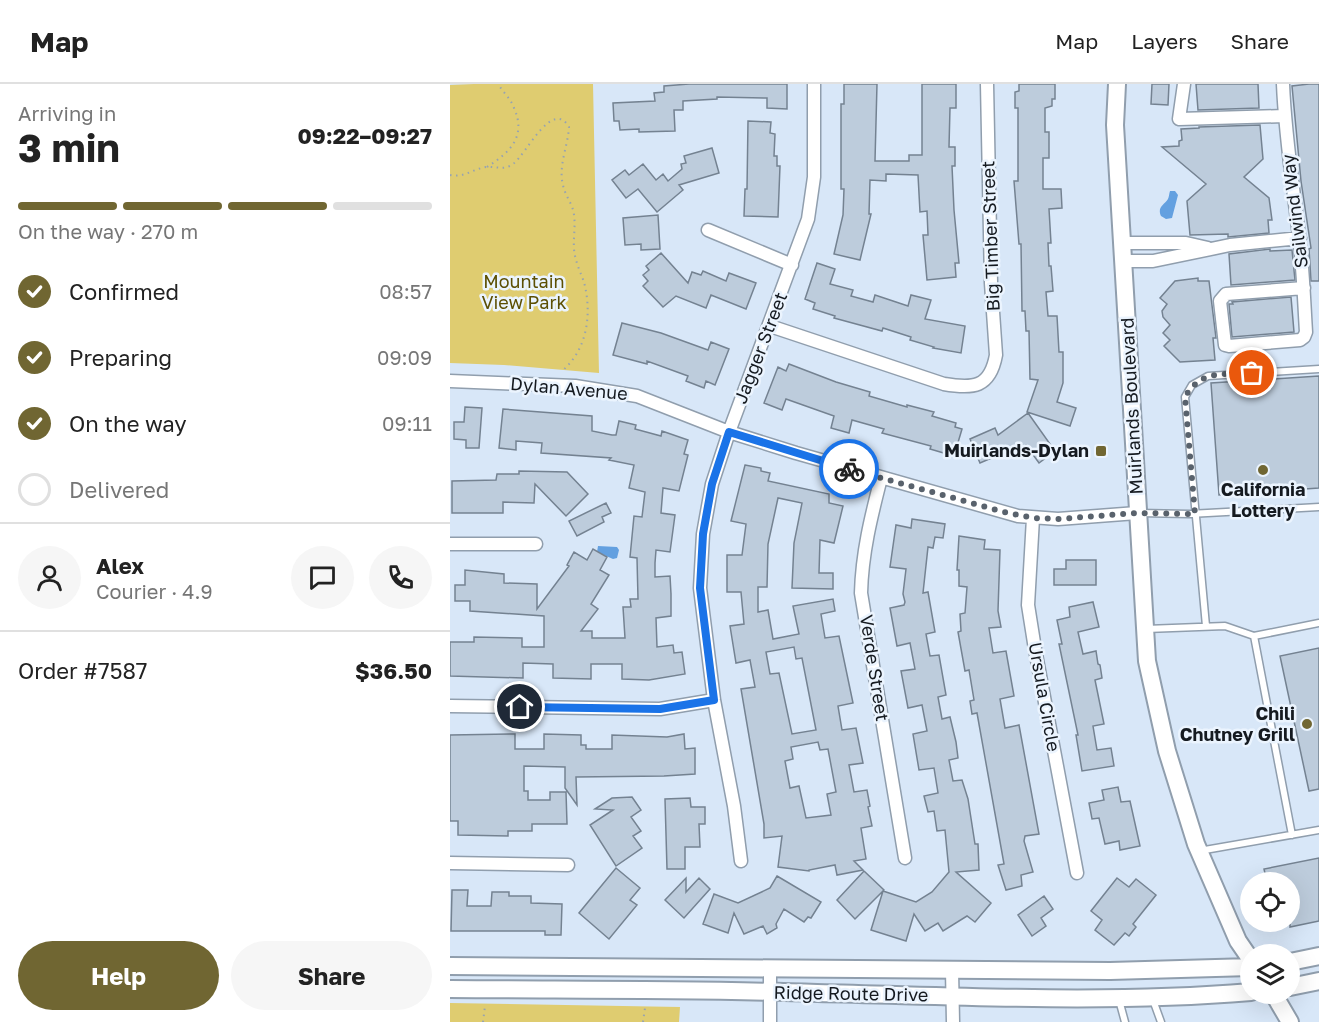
<!DOCTYPE html>
<meta charset="utf-8">
<style>
body{margin:0;font-family:"Golos Text",sans-serif;background:#f6f6f6;color:#222;height:100vh;display:flex;flex-direction:column;font-size:22px;white-space:nowrap}
*{box-sizing:border-box;margin:0}
p{font-size:20px;color:#767676}
.icon{flex:none;width:33px;height:33px;fill:none;stroke:currentColor;stroke-width:2;stroke-linecap:round;stroke-linejoin:round}
.map{position:relative;flex:1;overflow:hidden}
.panel{display:flex;flex-direction:column;background:#fff;width:450px}
.panel>*{flex:none}
.buttons{position:absolute;left:790px;top:788px;display:grid;gap:12px}
.buttons a{display:grid;place-items:center;width:60px;height:60px;border-radius:50%;background:#fff;box-shadow:0 6px 24px #0002;font-size:30px}
.pin{position:absolute;display:grid;place-items:center;width:51px;height:51px;color:#fff;margin:-26px;border:3px solid #fff;border-radius:50%;box-shadow:0 2px 6px #0007}
.courier{position:absolute;display:grid;place-items:center;width:60px;height:60px;margin:-30px;border:4px solid #1a73e8;border-radius:50%;background:#fff;color:#222;box-shadow:0 2px 8px #0007}
.summary em{font-style:normal;font-weight:700}
.summary div{display:flex;flex-direction:column-reverse}
.summary{display:flex;align-items:center;justify-content:space-between;height:102px;padding:0 18px}
h1{font-size:39px;font-weight:700;line-height:45px}
.bar{display:grid;grid-template-columns:repeat(4,1fr);gap:9px 6px;align-content:center;height:72px;padding:0 18px}
.bar i{height:8px;border-radius:4px;background:#e0e0e0}
.bar .current{background:#706632}
.bar p{grid-column:span 4}
.line{display:flex;align-items:center;gap:15px;padding:0 18px;border-top:2px solid #e0e0e0}
.line div{flex:1}
.round{display:grid;place-items:center;flex:none;width:63px;height:63px;border-radius:32px;background:#f6f6f6}
ol{padding:0 18px;list-style:none}
li{display:flex;align-items:center;gap:18px;height:66px}
li p{margin-inline-start:auto}
li .icon{padding:6px;border-radius:50%;background:#706632;color:#fff;stroke-width:4}
li:last-child{color:#767676}
li i{width:33px;height:33px;border:3px solid #e0e0e0;border-radius:50%}
.button{display:flex;gap:12px;margin-top:auto;padding:12px 18px}
.button a{flex:1;height:69px;border-radius:36px;background:#706632;color:#fff;font-size:24px;font-weight:700;line-height:69px;text-align:center}
.button a+a{background:#f6f6f6;color:#222}
header{display:flex;align-items:center;gap:36px;box-sizing:border-box;height:84px;padding:0 30px;background:#fff;border-bottom:2px solid #e0e0e0}
header strong{font-size:28px}
nav{display:flex;gap:33px;margin-inline-start:auto;font-size:21px}
main{display:flex;flex:1;min-height:0}
.map>svg:first-child{display:block}
.green{fill:#dfcc70}
.water{fill:#63a0e0}
.building{fill:#bdccdc;stroke:#748291;stroke-width:1.5;fill-rule:evenodd}
.lines{fill:none;stroke-linecap:round;stroke-linejoin:round}
.service-casing{stroke:#909ead;stroke-width:9}
.minor-casing{stroke:#909ead;stroke-width:15}
.secondary-casing{stroke:#909ead;stroke-width:20}
.path{stroke:#97a3b0;stroke-width:2;stroke-dasharray:1.5 4.5;stroke-linecap:butt}
.service{stroke:#fff;stroke-width:6}
.minor{stroke:#fff;stroke-width:12}
.secondary{stroke:#fff;stroke-width:16}
.done{stroke:#59626c;stroke-width:6;stroke-dasharray:0 10.8}
.route{stroke:#1a73e8;stroke-width:8}
.poi-dot{fill:#706632;stroke:#ebf4fe;stroke-width:2}
.labels{text-anchor:middle;stroke-width:5;stroke-linejoin:round;paint-order:stroke}
.street-label{font-size:18px;fill:#151a20;stroke:#ebf4fe}
.park-label{font-size:18px;fill:#5c4f03;stroke:#ebf4fe}
.poi-label{font-size:18px;font-weight:bold;fill:#151a20;stroke:#ebf4fe;text-anchor:end}
</style>
<header>
<strong>Map</strong>
<nav><a>Map</a><a>Layers</a><a>Share</a></nav>
</header>
<main>
<section class="panel">
<div class="summary"><div><h1>3 min</h1><p>Arriving in</p></div><em>09:22–09:27</em></div>
<div class="bar"><i class="current"></i><i class="current"></i><i class="current"></i><i></i><p>On the way · 270 m</p></div>
<ol>
<li><svg class="icon" aria-label="check" viewBox="0 0 24 24"><path d="M5 12l5 5 9-10"/></svg>Confirmed<p>08:57</p></li>
<li><svg class="icon" aria-label="check" viewBox="0 0 24 24"><path d="M5 12l5 5 9-10"/></svg>Preparing<p>09:09</p></li>
<li><svg class="icon" aria-label="check" viewBox="0 0 24 24"><path d="M5 12l5 5 9-10"/></svg>On the way<p>09:11</p></li>
<li><i></i>Delivered</li>
</ol>
<div class="line" style="height:108px"><a class="round"><svg class="icon" aria-label="person" viewBox="0 0 24 24"><circle cx="12" cy="8" r="4"/><path d="M4 21q1-7 8-7t8 7"/></svg></a><div><b>Alex</b><p>Courier · 4.9</p></div><a class="round"><svg class="icon" aria-label="chat" viewBox="0 0 24 24"><path d="M4 5h16v11H9l-5 4z"/></svg></a><a class="round"><svg class="icon" aria-label="phone" viewBox="0 0 24 24"><path d="M5 4h4l2 5-3 2q2 4 5 5l2-3 5 2v4C11 20 4 13 5 4z"/></svg></a></div>
<div class="line" style="height:78px"><div>Order #7587</div><b>$36.50</b></div>
<div class="button"><a>Help</a><a>Share</a></div>
</section>
<div class="map">
<svg width="869" height="938" viewBox="0 0 869 938">
<rect width="100%" height="100%" fill="#d8e7f8"/>
<path class="green" d="M24,0H143L149,289L54,281L0,279V1Z
M0,919L230,923L229,938H0Z"/>
<path class="water" d="M720,107H725L728,111L722,134L716,135L711,132C707,123 714,121 718,115C719,113 719,110 720,107Z
M148,462L167,463L169,466L167,474L163,475L147,468Z"/>
<path class="building" d="M239,0H337V25L317,24V14L267,13V15L233,17V26H224L225,47L189,48V45L170,46L169,37H164L163,19L205,17L204,9L214,8V2Z
M394,0H427L425,77H459V71H472V0H506V24H500L499,63H505V82H502L504,126L509,179H505L506,193L477,196L473,151H478L477,127L470,128L468,91L436,90V97L420,96L419,130H421L410,176L384,170L393,131L394,105H391V20H394Z
M569,0H605V15H602V22L595,24V48H599V74H593V105H611L612,124L599,125L601,159H598L599,182H601L603,207L596,208L598,232H607L609,268H613V299L607,318L626,324L620,342L577,328L588,296L580,295L579,247H576L575,227H572L571,160H569L564,97H568V24H565V8L569,7Z
M702,0H719L718,21L701,20Z
M746,0H808L809,24L748,26Z
M859,0H869V197H861L859,165L861,164L851,97L842,2Z
M298,37L321,38L320,49L325,50L324,72H327V82H330L328,133L294,132L295,105H297Z
M810,41L813,75L794,93L819,114L822,136H818L819,149L778,153V150L740,151L737,117L756,100L712,63L729,62V57L732,56L731,45L749,44V43Z
M262,64L269,89L229,101L233,106L207,128L188,105L176,114L162,96L175,86L179,91L193,80L206,96L213,90L218,97L232,85L231,80L236,79L234,72Z
M208,131L210,165L191,166V160L175,161L173,134Z
M820,165V167L842,166L845,196L781,201L779,170Z
M211,169L238,199L242,188L251,191L253,187L276,197L279,189L306,199L296,225L261,211L256,224L226,212L213,223L193,202L198,197L193,191L199,186L196,182Z
M367,179L385,185L380,200L403,206L401,212L423,218L425,211L458,222L461,211L481,216L475,235L515,242L511,269L483,264L484,263L460,256L461,253L433,244L432,247L384,234L385,232L363,225L365,219L355,215Z
M748,194V197H759L766,254H763L765,276L730,278L714,262L720,256L713,249L720,241L713,233L712,227L717,220L710,214L725,197Z
M841,213L844,248L782,253L779,220H783L782,218Z
M172,239L211,249L258,266L261,258L279,265L265,301L256,297L254,304L236,297L238,292L197,277V280L163,271Z
M339,280L386,298L420,308L419,312L457,323V321L484,328L482,332L506,339L505,343L512,345L504,372L480,365L481,362L432,349L434,345L402,336L399,349L381,344L384,332L336,315L332,326L314,319L328,283L336,287Z
M869,292V404L769,411L761,299Z
M15,323L32,324L29,364H16V356L4,355V338H14Z
M53,325L142,332V347L162,351H166L169,337L186,341L185,345L211,352L212,347L238,356L234,370L238,371L229,407L213,404L211,429L225,431L220,468L206,466L205,479V493L220,492L221,510V532L206,534L207,563L223,561L224,569L232,568L235,590L199,596L172,595V580H141V595L103,594V580L73,579V594L0,592V558H24V553L72,554V563H94V532L20,527V517H5V501H15V486L54,490V499L87,500V525L119,482L117,481L124,468L137,476L143,465L157,473L150,486L159,491L141,520L148,525L131,547H142V554H175L173,523H181L180,515H188L187,474L180,473L184,432L192,433L195,408L179,404L184,381L159,376L161,374L91,369L92,359L66,357V366L49,364Z
M578,329L605,367L589,379L576,361L569,366L567,363L530,379L520,355L545,344L548,351Z
M295,381L311,384V387L320,389L318,397L379,410V419L393,422L384,459L370,456L369,489H383V505L342,504L344,459L352,419L328,414L318,460L317,503H308V528L318,526L323,555L349,550L343,522L383,515L385,527L371,530L375,554L389,552L403,619L388,622L392,646L406,644L413,679L399,681L404,708L417,706L420,722L418,723L422,742L411,744L416,775L404,777L413,786L387,791L385,781L359,786V787L328,783L332,752L314,754V740L291,605L305,603L300,576L286,579L280,542L294,540L291,508H277V471H292L296,440L281,437ZM344,563L346,575L352,574L366,646L342,650L329,589L320,590L316,568ZM368,658L370,666L378,665L386,708L377,710L381,731L356,734L349,702L340,704L335,677L343,675L341,663Z
M69,387L117,388L138,410L116,432L85,400L84,419L53,418V429H2V397L46,396L47,390H69Z
M156,419L161,429L152,433L154,438L127,452L119,437Z
M462,435L495,440L493,454L485,453L483,464L478,463L473,509L478,508L485,548L476,550L480,572L489,571L496,611L488,613L492,635L500,633L506,658L508,674L499,676L503,697L512,696L518,715L525,760H528L529,786L506,788L541,819L525,838L517,832L493,847L488,839L475,847L464,830L456,857L421,846L433,807L466,818L482,808L499,788L495,746L487,747L484,727L478,728L474,712L488,709L484,684L469,686L463,650L477,647L472,621L458,624L451,587L465,585L460,559L447,562L440,524L454,521L455,518L453,510L456,485L440,483L446,441L461,444Z
M509,452L535,456L534,465L550,466L548,527L551,543L539,544L543,569L556,567L564,612L550,615L555,644L569,641L589,750L575,752L574,757L583,788L571,791L572,802L556,806L548,781L554,780L527,629L522,630L520,617L524,616L519,586L515,587L508,548L511,547L510,530L515,529L517,503L509,502V486H507Z
M616,476H646V501H604V485H616Z
M643,518L649,543L628,548L633,570L646,567L648,580L650,581L652,594L645,596L654,640L643,642L647,666L661,664L664,682L632,687L626,651H628L609,560H612L607,536L620,533L619,523Z
M869,564V705L859,707L830,572Z
M65,650V665H94V650L131,651V661H136V665H162V651L217,653L234,650L235,665L245,664V690L214,692L126,693L127,721L115,704V683L74,682V707H78V716H100V708H116L117,740H82V747H58V752L8,751V737H0V651Z
M668,703L671,718L680,717L690,762L670,766L669,757L655,760L649,734L642,735L639,719L654,716L652,706Z
M182,713L191,726L181,733L191,747L183,752L192,764L166,782L140,741L163,726L145,725L162,714Z
M240,714L241,723H255V740H249L250,763H235V785H217L215,715Z
M869,774V837L840,843V798H817L814,785Z
M166,784L190,804L180,816L187,821L159,855L129,829Z
M414,787L434,806L405,835L387,816Z
M327,792L371,818L361,834L358,833L354,838L334,825L326,840L327,844L317,850L313,842L294,850L284,829L278,849L253,840L264,810L288,819L320,804Z
M236,794V808L249,794L260,805L234,834L215,816Z
M667,794L679,803L686,795L706,811L683,840L686,843L679,852L675,849L664,861L645,846L652,836L641,827Z
M2,806H18L17,822H41L42,808H59V812H81V819L112,820L111,851H95V847H1Z
M594,812L603,825L591,834L596,842L582,852L568,831Z"/>
<g class="lines">
<defs>
<path id="service" d="M690,429L739,430L869,423
M756,542L735,313L742,301L758,292L869,285
M696,545L775,542L804,552L869,539
M804,552L842,751
M749,767L869,746
M669,916L675,938
M703,916L711,938"/>
<path id="minor" d="M734,0L729,35L834,32
M833,0C835,51 843,101 849,152C853,184 854,216 856,248L854,253L850,256L779,262L775,261L770,217L776,210L854,204
M258,146L342,181
M673,159H736L758,164
M673,177H703L780,161L850,154
M320,242L494,300C523,305 540,304 546,271L541,199L537,0
M0,297L125,302L187,312L279,348L346,369L568,432L608,435L687,429
M431,394C421,433 412,469 411,509L455,774
M583,434L578,521L585,565L627,789
M0,460H86
M0,622L210,625L264,616
M291,777L284,722L264,616L250,504L253,450L262,400L279,348L358,135L364,93V0
M0,779L118,781
M320,885V938
M502,886L503,938"/>
<path id="secondary" d="M667,0L665,41L697,577L717,667L746,760L788,857L801,876
M840,878L869,872
M0,882L660,887L801,883
M840,903L869,897
M0,905C122,906 244,905 367,909C511,912 657,920 801,908
M823,909L840,938"/>
</defs>
<use href="#service" class="service-casing"/>
<use href="#minor" class="minor-casing"/>
<use href="#secondary" class="secondary-casing"/>
<path class="path" d="M37,83C59,69 77,53 64,24C61,15 53,8 48,0
M0,91C14,94 23,85 36,83C46,82 54,87 63,80C76,71 102,14 119,43C118,62 108,82 113,101C115,112 123,120 124,131C126,145 122,158 125,172C127,181 131,190 134,198C142,229 138,265 112,287
M33,938L35,922
M193,938L195,924"/>
<use href="#service" class="service"/>
<use href="#minor" class="minor"/>
<use href="#secondary" class="secondary"/>
</g>
<g class="lines">
<path class="done" d="M399,385L554,428L583,434L608,435L687,429L745,430L735,313C751,285 775,291 802,289"/>
<path class="route" d="M70,623L210,625L264,616L250,504L253,450L262,400L279,348L399,385"/>
</g>
<g class="poi-dot">
<rect x="645" y="361" width="12" height="12" rx="3"/>
<circle cx="813" cy="386" r="6"/>
<circle cx="857" cy="640" r="6"/>
</g>
<g class="labels">
<g class="street-label">
<text transform="translate(845 127) rotate(-97)" y="6">Sailwind Way</text>
<text transform="translate(541 152) rotate(-92)" y="6">Big Timber Street</text>
<text transform="translate(311 264) rotate(-69)" y="6">Jagger Street</text>
<text transform="translate(119 305) rotate(5)" y="6">Dylan Avenue</text>
<text transform="translate(682 322) rotate(-93)" y="6">Muirlands Boulevard</text>
<text transform="translate(424 584) rotate(81)" y="6">Verde Street</text>
<text transform="translate(594 613) rotate(80)" y="6">Ursula Circle</text>
<text transform="translate(401 910) rotate(1)" y="6">Ridge Route Drive</text>
</g>
<g class="park-label">
<text x="74" y="204">Mountain<tspan x="74" dy="21">View Park</tspan></text>
</g>
<g class="poi-label">
<text x="639" y="373">Muirlands-Dylan</text>
<text x="813" y="412" text-anchor="middle">California<tspan x="813" dy="21">Lottery</tspan></text>
<text x="845" y="636">Chili<tspan x="845" dy="21">Chutney Grill</tspan></text>
</g>
</g>
</svg>
<div class="buttons">
<a><svg class="icon" aria-label="locate" viewBox="0 0 24 24"><circle cx="12" cy="12" r="6"/><path d="M12 2v4M12 18v4M2 12h4M18 12h4"/></svg></a>
<a><svg class="icon" aria-label="layers" viewBox="0 0 24 24"><path d="M12 4l9 5-9 5-9-5zM3 14l9 5 9-5"/></svg></a>
</div>
<div class="pin" style="left:802px;top:289px;background:#ea580c"><svg class="icon" aria-label="bag" viewBox="0 0 24 24"><path d="M5 8h14l-1 12H6zM9 8a3 3 0 0 1 6 0"/></svg></div>
<div class="pin" style="left:70px;top:623px;background:#1f2937"><svg class="icon" aria-label="home" viewBox="0 0 24 24"><path d="M3 11l9-7 9 7M6 9v11h12V9"/></svg></div>
<div class="courier" style="left:399px;top:385px"><svg class="icon" aria-label="bike" viewBox="0 0 24 24"><circle cx="6" cy="16" r="4"/><circle cx="18" cy="16" r="4"/><path d="M6 16l4-8h5l3 8M10 8l3 8H6M13 5h3"/></svg></div>
</div>
</main>
